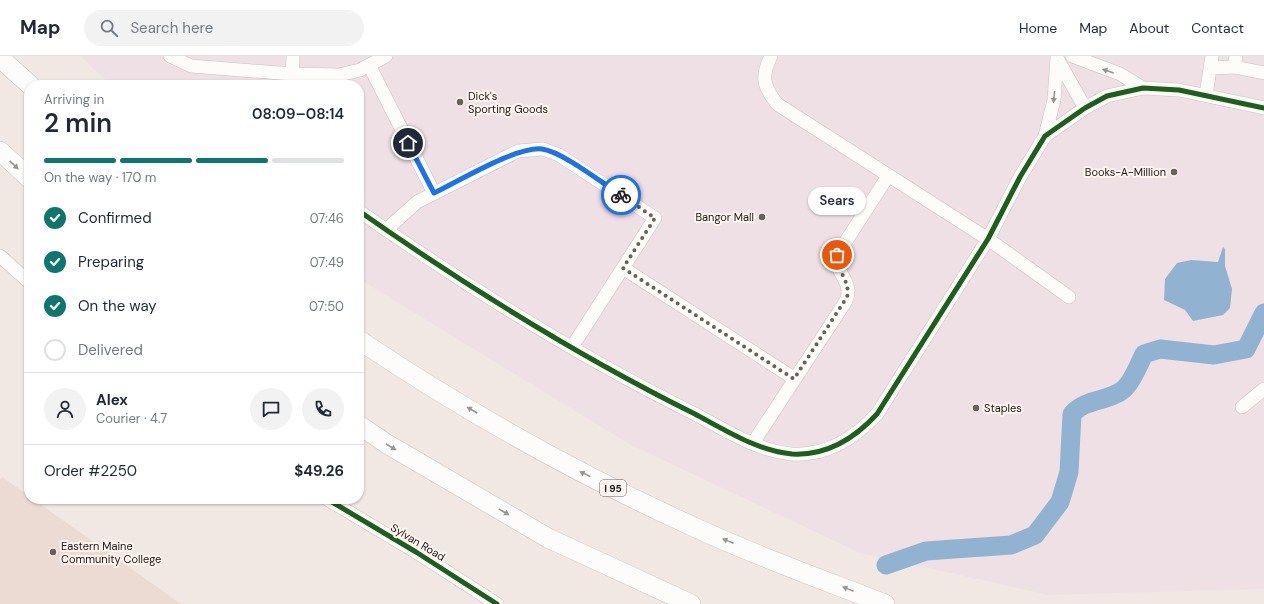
<!DOCTYPE html>
<meta charset="utf-8">
<style>
body{margin:0;font-family:"DM Sans",sans-serif;background:#f2f2f3;color:#1f2937;height:100vh;display:flex;flex-direction:column;font-size:15px;white-space:nowrap}
*{box-sizing:border-box;margin:0}
p{font-size:13px;color:#747a83}
.icon{flex:none;width:22px;height:22px;fill:none;stroke:currentColor;stroke-width:2;stroke-linecap:round;stroke-linejoin:round}
.map{position:relative;flex:1;overflow:hidden}
.sheet{position:absolute;left:24px;top:24px;width:340px;height:424px;display:flex;flex-direction:column;background:#fff;border-radius:16px;box-shadow:0 1px 3px #0004}
.sheet>*{flex:none}
.pin{position:absolute;display:grid;place-items:center;width:34px;height:34px;color:#fff;margin:-17px;border:2px solid #fff;border-radius:50%;box-shadow:0 1px 4px #0007}
.courier{position:absolute;display:grid;place-items:center;width:40px;height:40px;margin:-20px;border:3px solid #1a73e8;border-radius:50%;background:#fff;color:#222;box-shadow:0 1px 5px #0007}
.bubble{position:absolute;height:28px;border-radius:14px;background:#fff;box-shadow:0 1px 3px #0004;font-size:13px;font-weight:600;line-height:28px;text-align:center}
.head em{font-style:normal;font-weight:600}
.head div{display:flex;flex-direction:column-reverse}
.head{display:flex;align-items:center;justify-content:space-between;height:68px;padding:0 20px}
h1{font-size:26px;font-weight:600;line-height:30px}
.bar{display:grid;grid-template-columns:repeat(4,1fr);gap:6px 4px;align-content:center;height:48px;padding:0 20px}
.bar i{height:5px;border-radius:3px;background:#e0e1e3}
.bar .current{background:#0f766e}
.bar p{grid-column:span 4}
.line{display:flex;align-items:center;gap:10px;padding:0 20px;border-top:1px solid #e0e1e3}
.line div{flex:1}
.round{display:grid;place-items:center;flex:none;width:42px;height:42px;border-radius:21px;background:#f2f2f3}
ol{padding:0 20px;list-style:none}
li{display:flex;align-items:center;gap:12px;height:44px}
li p{margin-inline-start:auto}
li .icon{padding:4px;border-radius:50%;background:#0f766e;color:#fff;stroke-width:4}
li:last-child{color:#747a83}
li i{width:22px;height:22px;border:2px solid #e0e1e3;border-radius:50%}
header{display:flex;align-items:center;gap:24px;box-sizing:border-box;height:56px;padding:0 20px;background:#fff;border-bottom:1px solid #e0e1e3}
header strong{font-size:19px}
nav{display:flex;gap:22px;margin-inline-start:auto;font-size:14px}
.search{width:280px;height:36px;background:#f2f2f3;display:flex;align-items:center;gap:10px;box-sizing:border-box;padding:0 14px;border-radius:22px;color:#747a83;font-size:15px}
.map>svg:first-child{display:block}
.commercial{fill:#efe0e6}
.built{fill:#ecdbd3}
.water{fill:#91b2d0}
.lines{fill:none;stroke-linecap:round;stroke-linejoin:round}
.river{stroke:#91b2d0;stroke-width:19}
.minor-casing{stroke:#c9c2bf;stroke-width:14}
.highway-casing{stroke:#c9c2bf;stroke-width:20}
.minor{stroke:#fdfcfb;stroke-width:13}
.highway{stroke:#fdfcfb;stroke-width:19}
.cycleway-casing{stroke:#fff4f0;stroke-width:8}
.cycleway{stroke:#1b5e20;stroke-width:5}
.oneway{fill:#989593}
.done{stroke:#67605d;stroke-width:4;stroke-dasharray:0 7.2}
.route{stroke:#1a73e8;stroke-width:5}
.poi-dot{fill:#67605d;stroke:#fff4f0;stroke-width:1.5}
.labels{text-anchor:middle;stroke-width:4;stroke-linejoin:round;paint-order:stroke}
.shield{fill:#fff4f0;stroke:#605956;stroke-width:1}
.shield-label{font-size:10px;font-weight:bold;fill:#1c1714}
.poi-label{font-size:11px;fill:#1c1714;stroke:#fff4f0;text-anchor:start}
.street-label{font-size:11px;fill:#1c1714;stroke:#fff4f0}
</style>
<header>
<strong>Map</strong>
<div class="search"><svg class="icon" aria-label="search" viewBox="0 0 24 24"><circle cx="10" cy="10" r="6"/><path d="M15 15l6 6"/></svg>Search here</div>
<nav><a>Home</a><a>Map</a><a>About</a><a>Contact</a></nav>
</header>
<div class="map">
<svg width="1264" height="548" viewBox="0 0 1264 548">
<rect width="100%" height="100%" fill="#f1e8e4"/>
<path class="commercial" d="M80,0H1264V533L1049,539L860,497L631,389L359,223V29H111Z"/>
<path class="built" d="M2,421L29,440V443H33L181,548H0V423Z"/>
<path class="water" d="M1223,191L1225,193V210L1232,233L1230,252L1223,259L1193,265L1185,254L1164,244L1165,223L1177,207L1191,204L1218,206Z"/>
<g class="lines">
<path class="river" d="M886,509L926,495L1011,489L1035,479L1060,446L1069,416L1072,358C1086,342 1109,346 1124,333C1133,325 1139,308 1144,298L1160,293L1214,299L1246,293L1264,257"/>
<defs>
<path id="minor" d="M170,0L191,10L292,18L339,19L360,14L386,0
M771,0C761,20 763,30 777,48L988,183L1069,241
M1072,0L1120,18L1143,32
M1236,0L1234,11L1264,17
M1057,2L1085,52
M369,9L434,137
M1210,12L1234,11
M292,29L293,0
M1206,39L1212,0
M1045,80L1054,44L1057,2
M359,155C466,230 578,300 695,358C725,374 758,395 792,398C827,400 855,382 877,358L988,183L1020,121L1045,80L1085,52L1107,40L1143,32L1179,34L1264,52
M386,174L417,146L518,95L543,93L559,99L655,162L572,291
M0,200L29,226
M623,212L795,323
M1242,351L1264,333
M753,387L846,245C854,225 835,219 837,199L888,120
M327,443L416,496L497,548"/>
<path id="highway" d="M0,2L30,29
M0,95L29,122
M359,284C465,355 577,418 694,471C756,500 821,523 885,548
M359,369L387,388L548,482L691,548"/>
</defs>
<use href="#minor" class="minor-casing"/>
<use href="#highway" class="highway-casing"/>
<use href="#minor" class="minor"/>
<use href="#highway" class="highway"/>
<defs>
<path id="cycleway" d="M359,155C466,230 578,300 695,358C725,374 758,395 792,398C827,400 855,382 877,358L988,183L1020,121L1045,80L1085,52L1107,40L1143,32L1179,34L1264,52
M327,443L416,496L497,548"/>
</defs>
<use href="#cycleway" class="cycleway-casing"/>
<use href="#cycleway" class="cycleway"/>
</g>
<defs><path id="oneway-solid" d="M-6-.8H1V-3.2L6.5 0L1 3.2V.8H-6Z"/></defs>
<g class="oneway">
<use href="#oneway-solid" transform="translate(1108 15) rotate(-161)"/>
<use href="#oneway-solid" transform="translate(1054 41) rotate(96)"/>
<use href="#oneway-solid" transform="translate(14 109) rotate(43)"/>
<use href="#oneway-solid" transform="translate(472 354) rotate(-150)"/>
<use href="#oneway-solid" transform="translate(391 391) rotate(31)"/>
<use href="#oneway-solid" transform="translate(585 418) rotate(-154)"/>
<use href="#oneway-solid" transform="translate(504 456) rotate(30)"/>
<use href="#oneway-solid" transform="translate(728 485) rotate(-158)"/>
<use href="#oneway-solid" transform="translate(848 533) rotate(-158)"/>
</g>
<g class="lines">
<path class="done" d="M621,139L655,162L623,212L794,323L847,241C851,225 836,215 837,199"/>
<path class="route" d="M408,87L434,137C459,125 517,90 542,93C563,96 602,127 621,139"/>
</g>
<g class="poi-dot">
<circle cx="460" cy="46" r="4"/>
<circle cx="1174" cy="116" r="4"/>
<circle cx="762" cy="161" r="4"/>
<circle cx="976" cy="352" r="4"/>
<circle cx="53" cy="496" r="4"/>
</g>
<g class="labels">
<rect class="shield" x="600" y="424" width="26" height="16" rx="3"/>
<g class="shield-label">
<text x="613" y="436">I 95</text>
</g>
<g class="poi-label">
<text x="468" y="44">Dick's<tspan x="468" dy="13">Sporting Goods</tspan></text>
<text x="1166" y="120" text-anchor="end">Books-A-Million</text>
<text x="754" y="165" text-anchor="end">Bangor Mall</text>
<text x="984" y="356">Staples</text>
<text x="61" y="494">Eastern Maine<tspan x="61" dy="13">Community College</tspan></text>
</g>
<g class="street-label">
<text transform="translate(418 486) rotate(31)" y="4">Sylvan Road</text>
</g>
</g>
</svg>
<div class="pin" style="left:837px;top:199px;background:#ea580c"><svg class="icon" aria-label="bag" viewBox="0 0 24 24"><path d="M5 8h14l-1 12H6zM9 8a3 3 0 0 1 6 0"/></svg></div>
<div class="pin" style="left:408px;top:87px;background:#1f2937"><svg class="icon" aria-label="home" viewBox="0 0 24 24"><path d="M3 11l9-7 9 7M6 9v11h12V9"/></svg></div>
<div class="courier" style="left:621px;top:139px"><svg class="icon" aria-label="bike" viewBox="0 0 24 24"><circle cx="6" cy="16" r="4"/><circle cx="18" cy="16" r="4"/><path d="M6 16l4-8h5l3 8M10 8l3 8H6M13 5h3"/></svg></div>
<div class="bubble" style="left:808px;top:131px;width:58px">Sears</div>
<section class="sheet">
<div class="head"><div><h1>2 min</h1><p>Arriving in</p></div><em>08:09–08:14</em></div>
<div class="bar"><i class="current"></i><i class="current"></i><i class="current"></i><i></i><p>On the way · 170 m</p></div>
<ol>
<li><svg class="icon" aria-label="check" viewBox="0 0 24 24"><path d="M5 12l5 5 9-10"/></svg>Confirmed<p>07:46</p></li>
<li><svg class="icon" aria-label="check" viewBox="0 0 24 24"><path d="M5 12l5 5 9-10"/></svg>Preparing<p>07:49</p></li>
<li><svg class="icon" aria-label="check" viewBox="0 0 24 24"><path d="M5 12l5 5 9-10"/></svg>On the way<p>07:50</p></li>
<li><i></i>Delivered</li>
</ol>
<div class="line" style="height:72px"><a class="round"><svg class="icon" aria-label="person" viewBox="0 0 24 24"><circle cx="12" cy="8" r="4"/><path d="M4 21q1-7 8-7t8 7"/></svg></a><div><b>Alex</b><p>Courier · 4.7</p></div><a class="round"><svg class="icon" aria-label="chat" viewBox="0 0 24 24"><path d="M4 5h16v11H9l-5 4z"/></svg></a><a class="round"><svg class="icon" aria-label="phone" viewBox="0 0 24 24"><path d="M5 4h4l2 5-3 2q2 4 5 5l2-3 5 2v4C11 20 4 13 5 4z"/></svg></a></div>
<div class="line" style="height:52px"><div>Order #2250</div><b>$49.26</b></div>
</section>
</div>
